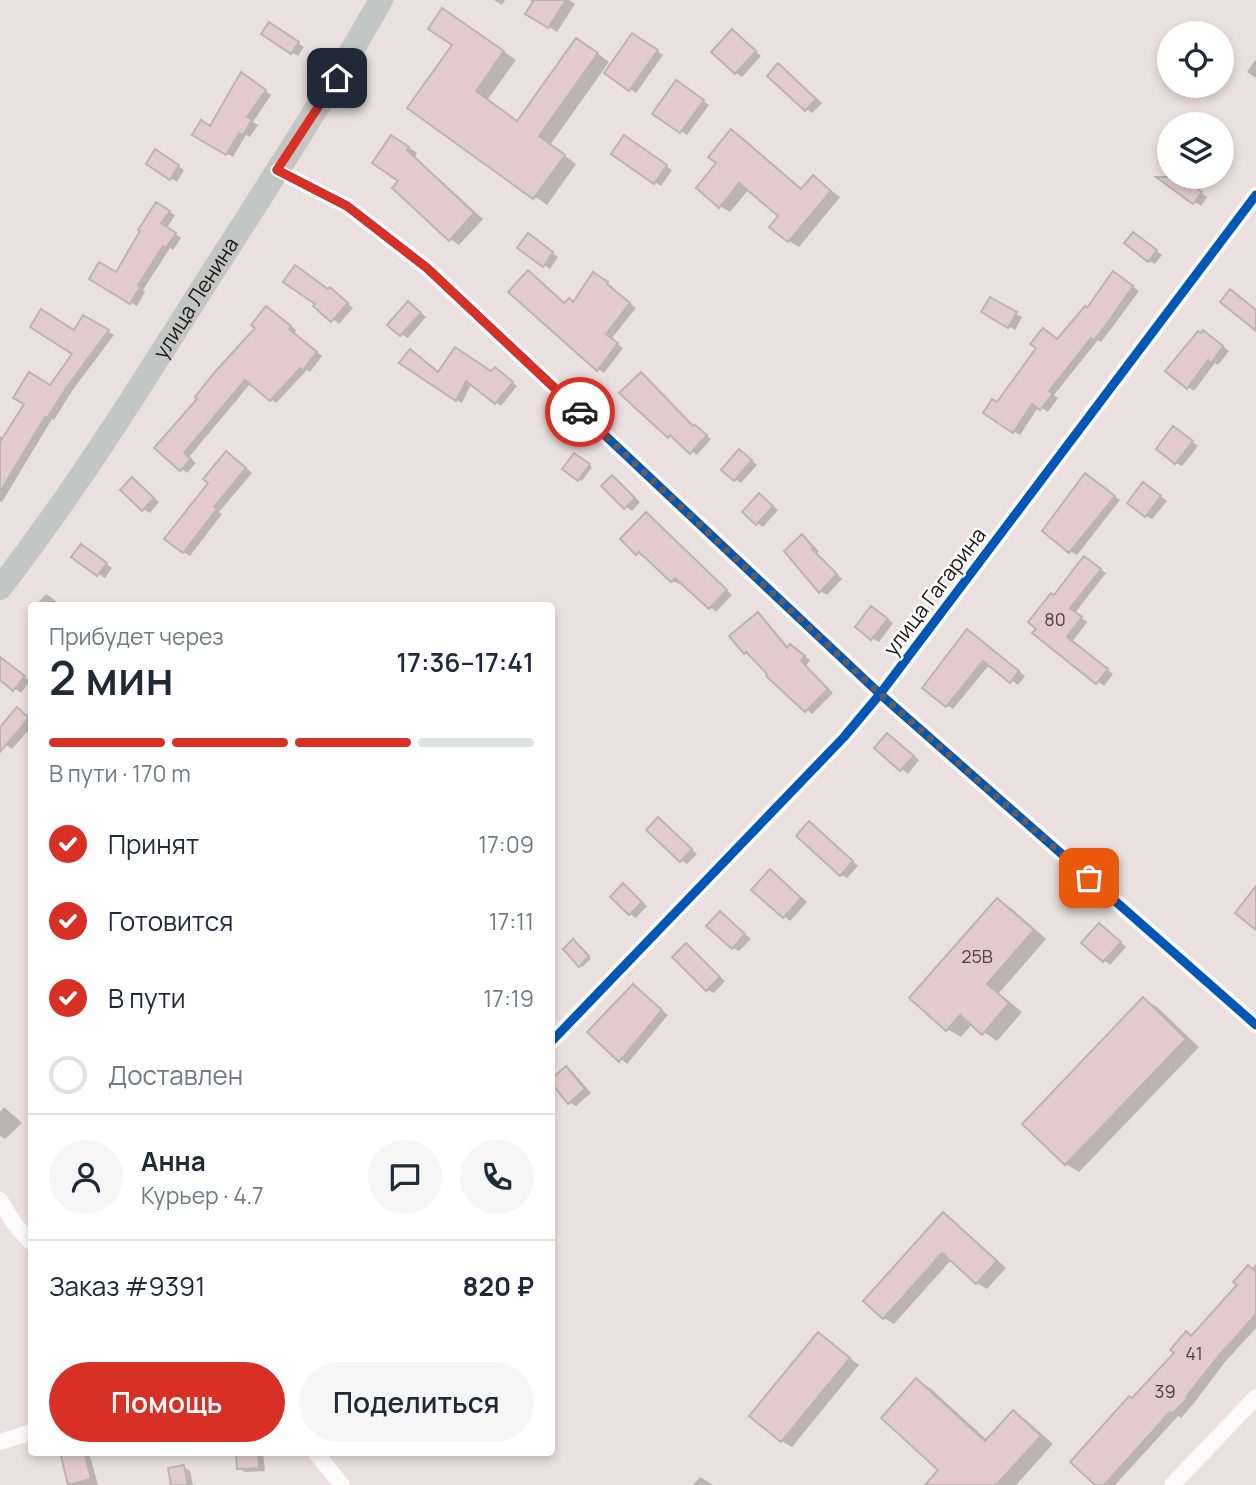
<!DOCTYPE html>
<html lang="ru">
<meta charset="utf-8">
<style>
body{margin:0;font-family:Manrope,sans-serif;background:#f6f6f7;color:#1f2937;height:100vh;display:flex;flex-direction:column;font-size:26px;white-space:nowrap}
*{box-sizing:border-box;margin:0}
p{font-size:23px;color:#747a83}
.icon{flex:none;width:38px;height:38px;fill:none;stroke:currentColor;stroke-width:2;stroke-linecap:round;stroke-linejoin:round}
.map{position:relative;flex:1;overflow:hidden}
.side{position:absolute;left:28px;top:602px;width:527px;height:854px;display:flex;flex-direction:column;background:#fff;border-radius:7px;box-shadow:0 4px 10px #0003}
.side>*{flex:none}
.tools{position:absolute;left:1157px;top:21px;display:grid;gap:14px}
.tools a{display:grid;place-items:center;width:77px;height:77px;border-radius:50%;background:#fff;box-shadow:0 4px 10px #0003;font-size:35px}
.pin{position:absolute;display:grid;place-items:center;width:60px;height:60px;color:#fff;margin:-30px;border-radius:14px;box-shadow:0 4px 10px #0006}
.courier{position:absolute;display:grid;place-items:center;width:70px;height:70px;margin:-35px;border:5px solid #d93025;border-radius:50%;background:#fff;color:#222;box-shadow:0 2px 9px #0007}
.head em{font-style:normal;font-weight:600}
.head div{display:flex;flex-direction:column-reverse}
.head{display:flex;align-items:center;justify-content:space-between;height:119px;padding:0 21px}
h1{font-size:46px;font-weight:600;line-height:52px}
.bar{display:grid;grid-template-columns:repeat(4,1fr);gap:10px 7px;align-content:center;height:84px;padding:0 21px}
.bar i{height:9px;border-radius:5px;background:#e0e1e3}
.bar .current{background:#d93025}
.bar p{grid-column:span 4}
.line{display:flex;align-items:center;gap:18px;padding:0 21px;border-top:2px solid #e0e1e3}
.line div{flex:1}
.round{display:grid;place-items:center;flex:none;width:74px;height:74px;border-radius:37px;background:#f6f6f7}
ol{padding:0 21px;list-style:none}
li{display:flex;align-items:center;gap:21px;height:77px}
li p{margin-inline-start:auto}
li .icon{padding:7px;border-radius:50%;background:#d93025;color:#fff;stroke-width:4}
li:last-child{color:#747a83}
li i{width:38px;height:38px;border:4px solid #e0e1e3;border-radius:50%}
.action{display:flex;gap:14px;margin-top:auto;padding:14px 21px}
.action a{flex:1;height:80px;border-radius:42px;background:#d93025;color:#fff;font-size:28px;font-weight:600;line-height:80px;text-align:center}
.action a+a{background:#f6f6f7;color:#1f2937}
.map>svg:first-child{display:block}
.shadow{fill:#0003}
.building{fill:#e3cbcb;stroke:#bcb4b4;stroke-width:2}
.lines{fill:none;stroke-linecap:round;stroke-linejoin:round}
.street{stroke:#fcfafa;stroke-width:16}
.primary{stroke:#c2c6c4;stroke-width:24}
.cycleway-casing{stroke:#fff;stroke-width:13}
.cycleway{stroke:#0057b8;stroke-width:9}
.done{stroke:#645c5c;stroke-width:7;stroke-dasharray:0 12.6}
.route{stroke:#d93025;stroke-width:9}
.labels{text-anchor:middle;stroke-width:5;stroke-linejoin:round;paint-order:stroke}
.number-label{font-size:18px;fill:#4d4242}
.street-label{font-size:21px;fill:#1b1515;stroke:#fff}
</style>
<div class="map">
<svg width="1256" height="1485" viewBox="0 0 1256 1485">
<rect width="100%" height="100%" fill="#ebe0e0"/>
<path class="shadow" d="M494,0H505L502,5Z
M530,0H569L575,4L557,32L549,27L534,3Z
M455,18L516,60L487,100L518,122L589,47L609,62L550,145L576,164L547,205L409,108L454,45Z
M269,24L304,47L298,56L263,34Z
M732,31L761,56L742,77L736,73Z
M639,38L663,55L636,93L630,89Z
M1255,60L1256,61V78L1247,72Z
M779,65L822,103L812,113L769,76Z
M248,78L271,95L253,122L258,125L250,137L246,135L233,157L194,134L211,128Z
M682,86L709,105L687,135L654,113Z
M732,132L742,137L803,190L813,177L840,197L799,247L789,241L780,216L749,189L730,212L720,206L718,163Z
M631,141L672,170L661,186L655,182Z
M401,142L417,153L415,157L483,219L459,245L450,239L401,180Z
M162,155L184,170L177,182L171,178Z
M1173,177H1179L1207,197L1201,206L1168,184Z
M156,204L175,215L167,228L181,238L173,250L170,248L143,290L145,292L137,306L91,278L117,274Z
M1140,238L1162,255L1155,264L1149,261Z
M534,239L558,257L550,269L544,265Z
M593,274L613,287L612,289L636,308L611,339L623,348L604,373L598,369L535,276L566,304L575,303Z
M1120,277L1139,291L1114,325L1101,342L1098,340L1054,395L1058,398L1048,412L1039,406L1020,435L985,412L998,404Z
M330,289L353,308L339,324L316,305Z
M990,299L1022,317L1015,330L983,311Z
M414,307L426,317L408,338L401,334Z
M272,311L296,330L294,334L322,356L310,372L307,370L276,403L251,383L189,457L196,463L187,473L156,448Z
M84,317L114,335L72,391L54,420L52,419L2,502L0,501V436L4,439L51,387L75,353V332Z
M1210,336L1229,351L1218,365L1215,363L1194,391L1188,387Z
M501,373L517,386L501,406L472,383L462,403L456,400L439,374Z
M641,374L694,426L711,439L697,455L675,438L669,436Z
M1180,432L1198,446L1182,466L1176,463Z
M575,455L592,467L582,481L565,469Z
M746,455L757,465L741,483L735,479Z
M233,457L252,473L219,512L222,514L190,556L183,552Z
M612,477L640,502L632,511L626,507Z
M1092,479L1120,500L1077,555L1070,551Z
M138,483L159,502L150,513L143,509Z
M1150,488L1167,501L1152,519L1146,516Z
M760,495L778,510L763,527L757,523Z
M652,518L732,595L716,612L682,581L679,584L672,581L645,555L644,557L637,553Z
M802,537L808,540L819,551L817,553L842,579L827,595L820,591Z
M88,550L112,568L105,578L74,557Z
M1091,562L1106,573L1075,613L1087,622L1072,642L1113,674L1104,686L1034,633L1055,597Z
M46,594L52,598L61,606H35Z
M878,612L893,623L879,642L872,638Z
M758,615L764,618L789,648L796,650L810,660L806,666L833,693L812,714L745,652Z
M974,635L1025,676L1018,685L990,664L953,709L947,705Z
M0,658L30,681L21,693L0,678Z
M24,713L32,720V726L12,749L0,741V729Z
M888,735L919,760L908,774L876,748Z
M658,820L697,854L687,864L681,860Z
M810,823L858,866L847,878L841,875Z
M776,875L807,902L790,921L753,890Z
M623,885L647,906L636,918L630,914Z
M997,900L1011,908L1046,939L999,993L1022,1012L997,1041L972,1024L961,1037L947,1029Z
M720,913L751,939L739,951L733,948Z
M1100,925L1126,947L1110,965L1084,943Z
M576,943L591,959L582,967L580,965Z
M686,946L725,981L714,993L707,990Z
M633,986L668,1015L627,1064L590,1032Z
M1144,1000L1157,1007L1199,1047L1079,1172L1066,1164Z
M566,1068L573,1072L591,1093L576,1106L569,1102Z
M4,1107L22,1123L5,1139L0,1136V1112Z
M943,1214L953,1220L1006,1268L987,1289L977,1283L952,1259L894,1324L884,1318Z
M1256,1264V1328L1225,1362L1194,1403L1181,1418L1178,1416L1115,1485H1098L1132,1400L1193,1337Z
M818,1334L859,1365L792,1447L782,1441Z
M917,1381L930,1388L987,1440L1013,1412L1026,1420L1053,1444L1016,1485H927L941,1470Z
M67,1452H89L98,1485H70L62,1454Z
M238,1452H263L265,1471L245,1472L239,1468Z
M184,1467L190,1471L193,1485H173Z
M700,1477L713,1485H693Z"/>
<path class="building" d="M534,0H566L548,28L525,14Z
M442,8L504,51L476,91L517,121L576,38L598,53L539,136L565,155L533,199L407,108L452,45L428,29Z
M269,22L299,42L291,54L261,34Z
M732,29L756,51L735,74L711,52Z
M632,33L658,50L629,91L604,73Z
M778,63L816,99L805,111L767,76Z
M241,72L266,90L247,117L252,120L243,135L239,133L226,155L192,135L201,120L210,126Z
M676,80L704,100L680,133L652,114Z
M731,129L801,189L813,175L831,191L788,242L769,227L778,216L739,183L719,208L696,188L716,163L708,157Z
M391,135L409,147L407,150L474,213L449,241L392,188L398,181L372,163Z
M624,135L667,165L654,184L611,154Z
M155,149L179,165L170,180L146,164Z
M1156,177H1181L1202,192L1193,204Z
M156,202L170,211L161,223L176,233L166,248L163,246L138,285L140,287L130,304L89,279L99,262L116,272L140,231L138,230Z
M1133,232L1157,250L1148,262L1124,243Z
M528,233L553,252L543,267L517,248Z
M295,265L328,289L330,287L348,303L331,322L313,306L315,304L283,282Z
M528,270L564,303L569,298L573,302L593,272L608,282L607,284L630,303L606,334L618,343L597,371L508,292Z
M1113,271L1133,286L1108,322L1094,340L1091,338L1049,391L1053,393L1040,410L1032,404L1013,433L983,413L992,399L997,402L1036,348L1030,344L1043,328L1057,339L1085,306L1087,308Z
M1230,289L1256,310V331L1220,302Z
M990,297L1017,312L1008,328L981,312Z
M408,301L421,313L400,336L387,325Z
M266,306L291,326L289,329L317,352L303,370L300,368L270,401L245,380L184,453L191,459L180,471L154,448L197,399L195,397L214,373L255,328L251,325Z
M41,309L74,330L83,315L109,330L66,388L47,418L45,417L0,492V442L24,404L13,398L29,372L50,385L72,354L30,327Z
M1203,330L1223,346L1211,363L1208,360L1187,389L1165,371L1198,331L1201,333Z
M455,347L491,371L495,367L513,382L495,404L466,381L456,401L399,363L410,349L438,372Z
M641,372L693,426L695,425L707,435L690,454L670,435L668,438L619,393Z
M1173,426L1193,441L1175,464L1156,449Z
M739,449L752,460L734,481L721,470Z
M226,451L246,468L214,507L217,509L183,553L164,539L208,483L203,479Z
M574,453L590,464L578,481L562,469Z
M1085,473L1115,496L1069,553L1042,531Z
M612,475L635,498L624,509L601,486Z
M132,477L154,498L142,511L120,490Z
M1143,482L1161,496L1145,517L1127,503Z
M759,493L773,506L756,525L742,512Z
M646,512L727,590L709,609L675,578L671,582L639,552L636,555L620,539Z
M802,534L813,547L812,549L837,574L819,593L784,551Z
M81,544L107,563L97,576L71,557Z
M1084,556L1101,569L1070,608L1082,617L1067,637L1108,669L1096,684L1032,633L1036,629L1028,622L1051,593L1054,595Z
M871,606L888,619L871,640L855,627Z
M758,612L787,648L790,644L805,656L801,661L828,689L805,712L766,676L767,674L746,652L744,654L729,636Z
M967,629L1019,671L1010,683L983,661L946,707L922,688Z
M0,657L25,676L13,691L0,680Z
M17,707L29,718L0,752V727Z
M887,733L914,756L900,771L874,748Z
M658,817L692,849L680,862L646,830Z
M809,821L853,861L840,876L796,836Z
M770,869L801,898L783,918L751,890Z
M623,883L642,902L629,915L610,897Z
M1256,886V930L1235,913Z
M997,898L1034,930L987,984L1009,1003L982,1035L960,1015L946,1031L909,998Z
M720,911L745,934L732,949L706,926Z
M1099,923L1121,942L1103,962L1081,943Z
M573,939L589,956L579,967L563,949Z
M686,943L720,977L706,991L672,957Z
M633,984L662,1010L619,1062L587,1032Z
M1143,997L1186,1039L1065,1165L1022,1124Z
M566,1066L585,1089L568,1104L551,1083V1079Z
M943,1212L997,1261L976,1284L942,1253L883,1319L863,1301Z
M1248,1265L1256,1272V1314L1217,1358L1186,1397L1188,1398L1172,1414L1170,1412L1104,1485H1095L1070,1462L1129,1396L1132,1398L1174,1353L1170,1350L1186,1331L1191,1336L1237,1285L1233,1282Z
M818,1332L850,1358L781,1442L749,1416Z
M916,1378L985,1441L1013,1410L1041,1436L996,1485H925L938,1470L881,1418Z
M60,1452H84L91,1479L68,1485Z
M236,1452H258L259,1468L237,1469Z
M184,1465L188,1485H171L168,1468Z"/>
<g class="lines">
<path class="street" d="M277,170L347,206L427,268L880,694L1256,1025
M551,1042L844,737L880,694L1256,195
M0,1200L15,1225L32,1243
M0,1442L32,1432
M315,1452L342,1485
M1172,1485L1256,1397"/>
<path class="primary" id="s1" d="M0,588C75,491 140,387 205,284C265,190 326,97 381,0"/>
<defs>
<path id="cycleway" d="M277,170L347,206L427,268L880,694L1256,1025
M551,1042L844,737L880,694L1256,195"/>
</defs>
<use href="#cycleway" class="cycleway-casing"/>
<use href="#cycleway" class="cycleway"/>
</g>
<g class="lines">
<path class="done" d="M580,412L880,694L1089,878"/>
<path class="route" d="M337,78L277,170L347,206L427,268L580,412"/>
</g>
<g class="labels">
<g class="number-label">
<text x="1055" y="626">80</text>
<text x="977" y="963">25В</text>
<text x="1194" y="1360">41</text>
<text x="1165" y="1398">39</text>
</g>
<g class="street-label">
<text dy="7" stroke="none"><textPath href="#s1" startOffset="350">улица Ленина</textPath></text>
<text transform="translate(935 592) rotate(-53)" y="7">улица Гагарина</text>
</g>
</g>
</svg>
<div class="tools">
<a><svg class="icon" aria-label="locate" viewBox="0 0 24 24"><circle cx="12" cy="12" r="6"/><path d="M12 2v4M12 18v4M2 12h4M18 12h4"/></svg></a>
<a><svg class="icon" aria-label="layers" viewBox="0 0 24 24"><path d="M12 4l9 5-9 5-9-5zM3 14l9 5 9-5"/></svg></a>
</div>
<div class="pin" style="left:1089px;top:878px;background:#ea580c"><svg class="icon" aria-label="bag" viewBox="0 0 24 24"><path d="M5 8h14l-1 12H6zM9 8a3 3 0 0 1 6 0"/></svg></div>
<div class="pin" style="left:337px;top:78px;background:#1f2937"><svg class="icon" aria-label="home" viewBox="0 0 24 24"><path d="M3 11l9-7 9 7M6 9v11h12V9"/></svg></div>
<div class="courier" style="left:580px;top:412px"><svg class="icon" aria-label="car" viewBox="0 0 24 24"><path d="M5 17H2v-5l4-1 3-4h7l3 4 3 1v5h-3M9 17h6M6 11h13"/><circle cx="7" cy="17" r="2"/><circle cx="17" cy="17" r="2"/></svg></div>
<section class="side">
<div class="head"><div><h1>2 мин</h1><p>Прибудет через</p></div><em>17:36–17:41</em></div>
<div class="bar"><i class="current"></i><i class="current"></i><i class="current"></i><i></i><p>В пути · 170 m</p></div>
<ol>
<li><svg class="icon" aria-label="check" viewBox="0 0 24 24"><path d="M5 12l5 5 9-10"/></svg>Принят<p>17:09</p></li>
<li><svg class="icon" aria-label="check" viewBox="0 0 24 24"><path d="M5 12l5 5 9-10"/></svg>Готовится<p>17:11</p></li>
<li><svg class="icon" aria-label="check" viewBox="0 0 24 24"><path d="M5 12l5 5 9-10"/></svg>В пути<p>17:19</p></li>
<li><i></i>Доставлен</li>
</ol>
<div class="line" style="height:126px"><a class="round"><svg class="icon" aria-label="person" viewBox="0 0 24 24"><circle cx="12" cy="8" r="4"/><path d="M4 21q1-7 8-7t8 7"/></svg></a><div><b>Анна</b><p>Курьер · 4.7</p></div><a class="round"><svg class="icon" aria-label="chat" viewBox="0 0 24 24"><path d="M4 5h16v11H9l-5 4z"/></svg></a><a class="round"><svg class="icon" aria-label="phone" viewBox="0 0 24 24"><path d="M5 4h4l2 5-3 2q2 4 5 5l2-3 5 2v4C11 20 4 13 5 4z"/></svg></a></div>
<div class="line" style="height:91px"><div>Заказ #9391</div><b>820 ₽</b></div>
<div class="action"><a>Помощь</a><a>Поделиться</a></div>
</section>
</div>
